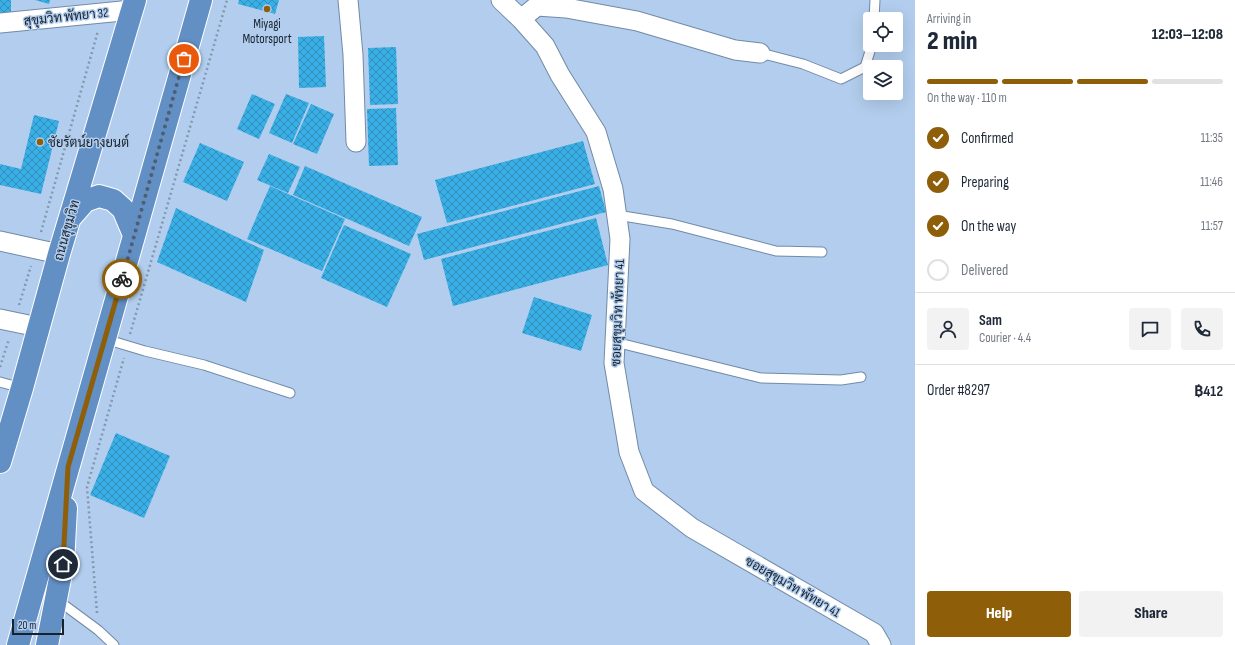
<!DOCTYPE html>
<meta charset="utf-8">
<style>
body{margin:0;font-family:"Sofia Sans Condensed",Sarabun,sans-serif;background:#f2f2f3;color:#1f2937;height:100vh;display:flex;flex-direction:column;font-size:15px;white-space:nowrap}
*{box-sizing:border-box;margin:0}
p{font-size:13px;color:#747a83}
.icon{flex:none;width:22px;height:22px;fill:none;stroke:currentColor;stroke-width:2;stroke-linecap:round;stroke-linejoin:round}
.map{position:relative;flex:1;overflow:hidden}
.side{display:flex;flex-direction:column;background:#fff;width:320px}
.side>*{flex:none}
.tools{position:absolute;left:863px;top:12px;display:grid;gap:8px}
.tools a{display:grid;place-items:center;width:40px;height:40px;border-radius:4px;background:#fff;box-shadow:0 4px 16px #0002;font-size:20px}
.scale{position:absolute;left:12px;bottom:10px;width:52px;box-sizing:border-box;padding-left:4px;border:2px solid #18222d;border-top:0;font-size:11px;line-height:14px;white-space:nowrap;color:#18222d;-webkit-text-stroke:3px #b2cded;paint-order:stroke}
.pin{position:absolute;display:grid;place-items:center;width:34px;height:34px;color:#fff;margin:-17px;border:2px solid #fff;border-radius:50%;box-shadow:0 1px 4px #0007}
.courier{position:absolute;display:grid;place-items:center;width:40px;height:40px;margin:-20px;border:3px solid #8e5e09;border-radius:50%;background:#fff;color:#222;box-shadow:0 1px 5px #0007}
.head em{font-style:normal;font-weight:800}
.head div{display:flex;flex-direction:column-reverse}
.head{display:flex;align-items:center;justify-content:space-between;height:68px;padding:0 12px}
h1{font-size:26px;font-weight:800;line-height:30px}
.bar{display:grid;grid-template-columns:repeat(4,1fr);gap:6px 4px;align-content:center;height:48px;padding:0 12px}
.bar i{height:5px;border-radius:3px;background:#e0e1e3}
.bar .current{background:#8e5e09}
.bar p{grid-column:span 4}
.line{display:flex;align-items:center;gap:10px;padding:0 12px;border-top:1px solid #e0e1e3}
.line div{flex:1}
.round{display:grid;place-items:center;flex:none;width:42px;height:42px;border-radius:4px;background:#f2f2f3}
ol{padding:0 12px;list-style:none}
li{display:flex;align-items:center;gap:12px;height:44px}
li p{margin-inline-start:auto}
li .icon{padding:4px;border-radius:50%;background:#8e5e09;color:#fff;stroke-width:4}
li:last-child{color:#747a83}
li i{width:22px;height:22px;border:2px solid #e0e1e3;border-radius:50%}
.action{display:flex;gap:8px;margin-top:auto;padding:8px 12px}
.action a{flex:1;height:46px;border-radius:4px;background:#8e5e09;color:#fff;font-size:16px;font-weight:800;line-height:46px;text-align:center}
.action a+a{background:#f2f2f3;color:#1f2937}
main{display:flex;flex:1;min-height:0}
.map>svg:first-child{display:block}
.building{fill:url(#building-cross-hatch)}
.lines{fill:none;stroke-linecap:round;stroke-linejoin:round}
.lane-casing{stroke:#718aa7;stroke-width:11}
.street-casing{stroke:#718aa7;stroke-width:21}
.highway-casing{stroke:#fff;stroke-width:24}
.path{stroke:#8298b1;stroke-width:2.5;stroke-dasharray:2 3;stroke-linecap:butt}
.lane{stroke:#fff;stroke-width:9}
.street{stroke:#fff;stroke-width:19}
.highway{stroke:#628fc4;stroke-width:22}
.done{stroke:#4e5e70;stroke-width:4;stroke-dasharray:0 7.2}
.route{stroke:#8e5e09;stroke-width:5}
.poi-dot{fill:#8e5e09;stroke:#b2cded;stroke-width:1.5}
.labels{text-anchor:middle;stroke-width:3;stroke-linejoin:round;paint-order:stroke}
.street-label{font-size:13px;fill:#18222d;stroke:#b2cded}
.poi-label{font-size:13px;fill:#18222d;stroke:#b2cded}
</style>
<main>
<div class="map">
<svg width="915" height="645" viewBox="0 0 915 645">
<defs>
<pattern id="building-cross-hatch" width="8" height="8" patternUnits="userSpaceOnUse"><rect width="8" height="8" fill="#3aafe5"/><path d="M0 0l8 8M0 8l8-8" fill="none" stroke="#308eba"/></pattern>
</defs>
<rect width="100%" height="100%" fill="#b2cded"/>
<path class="building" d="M0,0H11V14H0Z
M35,0H50L49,4Z
M239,0H279L275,14L238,4Z
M324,36L326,87L299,88L298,37Z
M396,47L398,104L370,105L368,48Z
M252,94L275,104L259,139L237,129Z
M286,94L309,103L292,143L269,133Z
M311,104L334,114L317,154L293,144Z
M396,108L398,165L369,166L367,109Z
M34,115L59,121L41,194L0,185V164L21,169Z
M583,141L595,184L447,223L435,180Z
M200,143L244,162L227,201L183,182Z
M269,154L300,167L288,193L257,180Z
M305,166L422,217L409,246L293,195Z
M270,186L345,219L322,271L247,239Z
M599,186L606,212L424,260L417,234Z
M176,208L264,250L246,302L157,262Z
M596,218L608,265L453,306L441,259Z
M344,225L411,254L387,307L321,278Z
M534,297L592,315L581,351L522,333Z
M116,433L170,456L144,518L90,495Z"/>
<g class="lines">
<defs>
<path id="lane" d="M874,19L875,0
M760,53L803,64L841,79L865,67L872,45
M617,215L672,224L776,251L822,252
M105,339L145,351L204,365L290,393
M615,342L761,378L841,380L861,377
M0,382L22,388
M56,599L98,630L114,645"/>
<path id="street" d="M348,0L353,55L356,142
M501,0L521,19L545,46L560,75L596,132L613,189L620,239L614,363L629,452L644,491L692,528L874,633L881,645
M521,19L537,6L566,8L637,21L735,50L760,53
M0,23L132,10
M0,241L59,254
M0,319L38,327"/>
<path id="highway" d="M70,218L85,201L99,196L113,200L123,209L134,235
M0,462L22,388L59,254L135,0
M18,645L201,0
M47,645L63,563L66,508"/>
</defs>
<use href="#lane" class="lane-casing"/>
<use href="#street" class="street-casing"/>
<use href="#highway" class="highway-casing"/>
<path class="path" d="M41,232L98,31
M19,305L31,266
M130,334L227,0
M0,367L9,339
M97,613L87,487L124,358"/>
<use href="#lane" class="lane"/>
<use href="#street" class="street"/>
<use href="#highway" class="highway"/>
</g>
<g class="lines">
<path class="done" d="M122,279L184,59"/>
<path class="route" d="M63,564L68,467L122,279"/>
</g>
<g class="poi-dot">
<circle cx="267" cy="9" r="4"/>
<circle cx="40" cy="142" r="4"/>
</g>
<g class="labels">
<g class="street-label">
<text transform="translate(66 16) rotate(-6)" y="5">สุขุมวิท พัทยา 32</text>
<text transform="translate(66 230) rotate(-74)" y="5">ถนนสุขุมวิท</text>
<text transform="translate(617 313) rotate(-88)" y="5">ซอยสุขุมวิท พัทยา 41</text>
<text transform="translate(793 586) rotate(30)" y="5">ซอยสุขุมวิท พัทยา 41</text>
</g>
<g class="poi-label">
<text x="267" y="28">Miyagi<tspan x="267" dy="15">Motorsport</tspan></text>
<text x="48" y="147" text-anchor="start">ชัยรัตน์ยางยนต์</text>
</g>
</g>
</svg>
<div class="tools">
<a><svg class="icon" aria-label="locate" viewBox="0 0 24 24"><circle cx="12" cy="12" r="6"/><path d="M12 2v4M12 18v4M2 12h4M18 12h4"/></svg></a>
<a><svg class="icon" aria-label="layers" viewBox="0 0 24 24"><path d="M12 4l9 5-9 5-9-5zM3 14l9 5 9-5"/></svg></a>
</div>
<div class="scale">20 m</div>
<div class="pin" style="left:184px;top:59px;background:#ea580c"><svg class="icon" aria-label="bag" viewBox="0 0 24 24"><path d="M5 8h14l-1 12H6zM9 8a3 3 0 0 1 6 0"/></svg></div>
<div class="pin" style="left:63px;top:564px;background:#1f2937"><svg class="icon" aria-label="home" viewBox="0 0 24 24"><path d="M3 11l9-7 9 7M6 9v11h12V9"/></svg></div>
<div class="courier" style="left:122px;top:279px"><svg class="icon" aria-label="bike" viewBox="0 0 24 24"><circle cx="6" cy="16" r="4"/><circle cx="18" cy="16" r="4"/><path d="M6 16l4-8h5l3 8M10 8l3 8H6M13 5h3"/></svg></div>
</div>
<section class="side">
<div class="head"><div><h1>2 min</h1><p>Arriving in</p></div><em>12:03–12:08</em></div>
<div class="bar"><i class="current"></i><i class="current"></i><i class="current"></i><i></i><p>On the way · 110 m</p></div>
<ol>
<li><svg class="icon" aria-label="check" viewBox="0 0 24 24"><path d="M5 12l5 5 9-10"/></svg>Confirmed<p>11:35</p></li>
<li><svg class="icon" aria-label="check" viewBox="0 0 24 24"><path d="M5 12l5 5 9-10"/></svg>Preparing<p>11:46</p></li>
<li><svg class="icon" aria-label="check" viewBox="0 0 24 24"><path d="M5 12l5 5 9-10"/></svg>On the way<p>11:57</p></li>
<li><i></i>Delivered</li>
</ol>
<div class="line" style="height:72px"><a class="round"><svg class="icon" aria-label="person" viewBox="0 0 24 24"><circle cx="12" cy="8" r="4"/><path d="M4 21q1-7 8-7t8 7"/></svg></a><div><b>Sam</b><p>Courier · 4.4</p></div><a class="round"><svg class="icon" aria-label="chat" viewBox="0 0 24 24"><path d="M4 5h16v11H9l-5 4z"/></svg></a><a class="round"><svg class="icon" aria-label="phone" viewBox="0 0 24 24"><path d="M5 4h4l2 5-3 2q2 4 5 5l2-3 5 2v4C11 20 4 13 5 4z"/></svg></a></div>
<div class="line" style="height:52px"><div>Order #8297</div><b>฿412</b></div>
<div class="action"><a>Help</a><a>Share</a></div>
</section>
</main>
